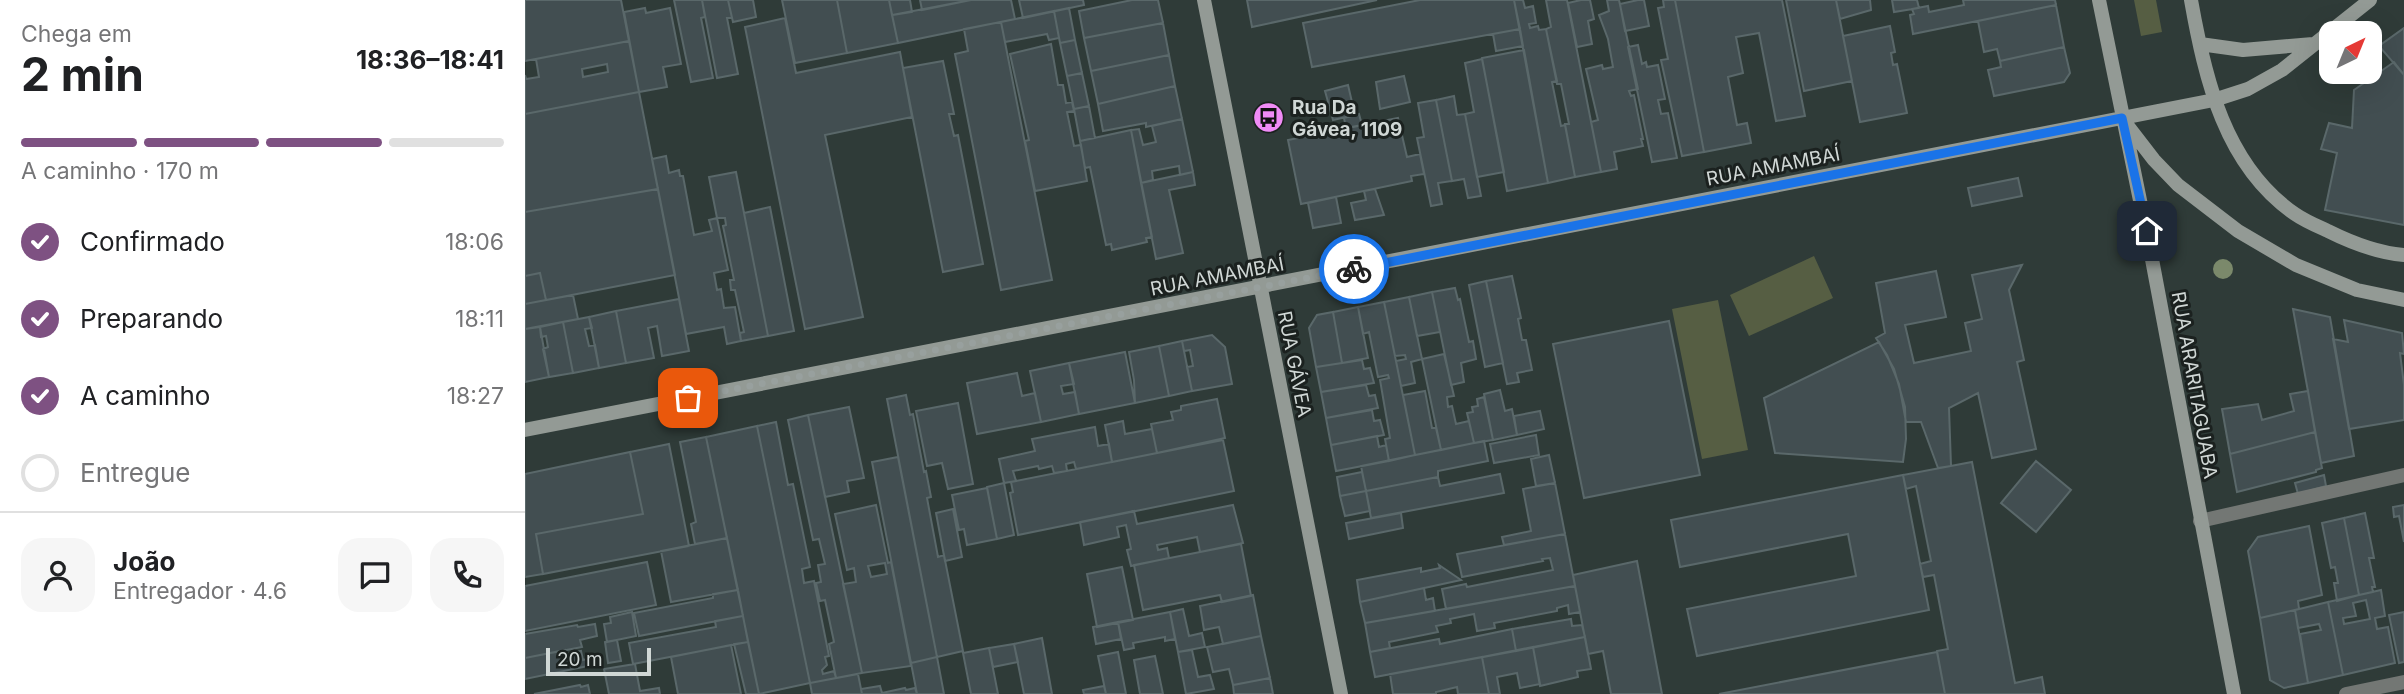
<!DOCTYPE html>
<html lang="pt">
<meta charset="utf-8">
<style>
body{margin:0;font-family:Inter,sans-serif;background:#f6f6f6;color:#202124;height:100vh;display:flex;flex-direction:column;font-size:26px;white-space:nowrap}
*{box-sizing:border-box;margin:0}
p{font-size:23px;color:#757577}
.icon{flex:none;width:38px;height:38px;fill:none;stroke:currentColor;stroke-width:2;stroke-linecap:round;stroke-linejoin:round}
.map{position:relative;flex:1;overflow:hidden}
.drawer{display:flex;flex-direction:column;background:#fff;width:525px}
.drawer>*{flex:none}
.needle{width:46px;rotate:43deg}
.fabs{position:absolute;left:1794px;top:21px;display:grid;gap:14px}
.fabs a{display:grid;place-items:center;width:63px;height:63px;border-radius:14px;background:#fff;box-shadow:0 7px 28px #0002;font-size:35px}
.scale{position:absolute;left:21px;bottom:18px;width:105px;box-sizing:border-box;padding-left:7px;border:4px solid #d0d7d5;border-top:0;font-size:19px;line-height:24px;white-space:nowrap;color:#d0d7d5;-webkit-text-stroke:5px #1b211f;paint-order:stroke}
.pin{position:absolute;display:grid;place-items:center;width:60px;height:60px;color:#fff;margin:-30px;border-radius:14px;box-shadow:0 4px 10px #0006}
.courier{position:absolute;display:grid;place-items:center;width:70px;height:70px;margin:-35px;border:5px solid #1a73e8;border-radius:50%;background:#fff;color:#222;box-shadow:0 2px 9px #0007}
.overview em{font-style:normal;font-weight:700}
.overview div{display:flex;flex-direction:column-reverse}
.overview{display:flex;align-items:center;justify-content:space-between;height:119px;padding:0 21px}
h1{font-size:46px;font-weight:700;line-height:52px}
.bar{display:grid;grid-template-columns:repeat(4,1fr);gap:10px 7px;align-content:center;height:84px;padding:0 21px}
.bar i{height:9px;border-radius:5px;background:#e0e0e0}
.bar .current{background:#7e5182}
.bar p{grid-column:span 4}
.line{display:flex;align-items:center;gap:18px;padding:0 21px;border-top:2px solid #e0e0e0}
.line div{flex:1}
.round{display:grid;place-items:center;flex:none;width:74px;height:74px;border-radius:21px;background:#f6f6f6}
ol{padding:0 21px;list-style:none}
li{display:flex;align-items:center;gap:21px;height:77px}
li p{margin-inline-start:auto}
li .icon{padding:7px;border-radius:50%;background:#7e5182;color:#fff;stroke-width:4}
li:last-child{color:#757577}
li i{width:38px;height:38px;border:4px solid #e0e0e0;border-radius:50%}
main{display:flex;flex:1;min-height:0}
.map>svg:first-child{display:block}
.green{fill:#565e43}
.building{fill:#424e51;stroke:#5a686a;stroke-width:2;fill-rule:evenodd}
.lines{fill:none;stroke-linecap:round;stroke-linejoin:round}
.street{stroke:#737774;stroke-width:14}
.secondary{stroke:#939a95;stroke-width:14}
.tree{fill:#7b896b}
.done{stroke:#98a09e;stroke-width:7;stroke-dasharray:0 12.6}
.route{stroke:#1a73e8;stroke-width:9}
.labels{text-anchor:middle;stroke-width:6;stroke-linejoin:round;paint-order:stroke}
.poi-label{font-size:19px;font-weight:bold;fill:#d0d7d5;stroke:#1b211f;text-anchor:start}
.street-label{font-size:19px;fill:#d0d7d5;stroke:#1b211f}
</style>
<main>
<section class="drawer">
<div class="overview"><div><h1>2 min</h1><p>Chega em</p></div><em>18:36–18:41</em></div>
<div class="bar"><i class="current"></i><i class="current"></i><i class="current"></i><i></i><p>A caminho · 170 m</p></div>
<ol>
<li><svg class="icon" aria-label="check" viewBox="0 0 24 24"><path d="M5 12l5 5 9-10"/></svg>Confirmado<p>18:06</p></li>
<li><svg class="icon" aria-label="check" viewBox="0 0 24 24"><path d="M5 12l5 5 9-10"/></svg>Preparando<p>18:11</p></li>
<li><svg class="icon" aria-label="check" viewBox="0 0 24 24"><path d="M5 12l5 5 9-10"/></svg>A caminho<p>18:27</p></li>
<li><i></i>Entregue</li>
</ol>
<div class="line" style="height:126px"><a class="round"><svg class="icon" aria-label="person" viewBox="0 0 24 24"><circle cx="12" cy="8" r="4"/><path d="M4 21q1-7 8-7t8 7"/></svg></a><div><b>João</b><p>Entregador · 4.6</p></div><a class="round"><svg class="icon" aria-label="chat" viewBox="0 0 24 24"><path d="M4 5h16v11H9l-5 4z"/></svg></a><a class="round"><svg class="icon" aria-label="phone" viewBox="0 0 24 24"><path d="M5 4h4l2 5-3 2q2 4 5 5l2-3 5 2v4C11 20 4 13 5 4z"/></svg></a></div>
</section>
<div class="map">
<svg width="1879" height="694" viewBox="0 0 1879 694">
<rect width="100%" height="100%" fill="#2f3b38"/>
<path class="green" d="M1609,0H1631L1637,32L1616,36Z
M1289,256L1308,298L1224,336L1205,295Z
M1193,300L1223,450L1177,459L1147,309Z"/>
<path class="building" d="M0,0H96L104,41L0,61Z
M149,0H177L180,17L176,18L188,78L166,82Z
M177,0H203L207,18H202L213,74L192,78Z
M203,0H228L231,17L208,22Z
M257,0H312L322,53L270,63Z
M312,0H364L373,43L322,53Z
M364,0H385L387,12L367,15Z
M395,0H446L397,10Z
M446,0H486L490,19L373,43L367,15Z
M494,0H558L559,5L498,18Z
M633,0L638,23L559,38L554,11L607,0Z
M722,0H852L727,27Z
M895,0H989L995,29L787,67L778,23Z
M989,0H998L1000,8L1008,6L1011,23L1004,24L1005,28L1013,26L1014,30L1021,29L1032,81L1027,82L1036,126L1040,125L1050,177L1023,183Z
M1021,0H1042L1076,172L1050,177L1040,124H1044L1036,84H1032L1021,29L1026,27Z
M1056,0H1065L1069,19L1063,21L1067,44L1052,47L1043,3Z
M1082,0H1094L1113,89L1104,91L1106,96L1109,95L1118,139H1116L1118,146L1089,152L1092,169L1076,172L1066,122L1073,120L1061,69L1077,65L1078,69L1088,67L1083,39L1074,15L1084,11Z
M1113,0H1119L1124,26L1100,31L1095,4Z
M1138,0H1150L1179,152L1157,156L1136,60L1143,59L1133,8L1139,7Z
M1150,0H1257L1280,116L1251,121L1234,33L1211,37L1218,73L1203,77L1212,125L1222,123L1226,143L1179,152Z
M1261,0H1311L1327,81L1279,91Z
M1311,0H1345L1346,10L1315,19Z
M1367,0H1392L1394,8L1369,12Z
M1438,0H1530L1531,5L1388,34L1385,15L1389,14L1387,9L1403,6L1404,12L1439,5Z
M1531,5L1539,47L1475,61L1472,49L1459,52L1453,21Z
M120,8L121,13L145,8L156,64L138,67L142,87L114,92L99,12Z
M544,8L550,40L535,43L529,11Z
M529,11L534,38L524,40L522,34L480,42L476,22Z
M260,18L271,73L375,52L387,117L300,135L338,317L280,329L220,27Z
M476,22L527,280L476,290L430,54L443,51L439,29Z
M638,23L644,55L566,71L559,38Z
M1365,26L1370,52L1366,53L1368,65L1372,64L1382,113L1335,122L1318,36Z
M1879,28V75L1854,46Z
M995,29L998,46L971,51L968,34Z
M550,40L557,73L542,76L535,43Z
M104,41L114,92L0,114V75L1,79L14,77L11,59ZM82,64L83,72L58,77L57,69Z
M526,44L533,85H538L541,103L547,102L549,111L542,112L549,146L556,145L562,181L510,191L500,141L504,140L485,54Z
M1113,45L1117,64L1121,62L1122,67L1133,65L1140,99L1133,100L1136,114L1143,113L1152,158L1127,162L1103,47Z
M1539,47L1545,73L1539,82L1469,96L1463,70L1476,67L1475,61Z
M999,50L1023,183L982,191L957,58Z
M644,55L650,86L573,104L566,71Z
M957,59L979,172L952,177L940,114L949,112L940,63Z
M418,61L429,114H424L429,136L433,135L458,264L418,272L378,68Z
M1869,62L1879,75V225L1800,210L1812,153L1796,149L1804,123L1827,128L1829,90Z
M557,73L564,106L549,109L542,76Z
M879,76L885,102L855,109L851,82Z
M823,85L830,115L808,120L800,91Z
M650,86L657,119L621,127V123L578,131L573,104Z
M114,92L133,189L0,212V114Z
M929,96L932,115L940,114L956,196L943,198L939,179L927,181L911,100Z
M911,100L927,181L913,183L917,204L906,206L892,138L899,137L893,103Z
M564,106L570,138L555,141L549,109Z
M834,114L837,125L821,128L819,118Z
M873,118L882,157L895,154L899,174L886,176L887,181L776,204L763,140Z
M657,119L668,172L655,175L654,166L627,171L628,180L616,183L606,130L614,129L618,145L631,142L627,126Z
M606,130L627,237L621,238L622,242L587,250L586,244L581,245L565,167L560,168L555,141Z
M141,156L144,173L154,170L155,176H158L169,235L187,231L184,220L192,218L203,270L189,273L192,290L196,289L199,308L210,307L216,341L202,344L199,327L161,334L127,159Z
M211,172L243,336L216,341L215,333L219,332L210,290H206L205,280H209L198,226L201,225L200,218H192L184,177Z
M668,172L670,185L644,190L658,253L631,259L616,183Z
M1493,178L1497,196L1447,206L1443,188Z
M133,189L150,275L21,300L15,273L0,276V212Z
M850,189L859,215L830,220L826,203L841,200L839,191Z
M811,197L816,223L788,228L783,203Z
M245,207L269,331L243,336L219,213Z
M1497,265L1484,290L1499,360L1492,362L1511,449L1467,458L1453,393L1424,408L1426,466L1413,468L1396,422H1381L1374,384L1362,355L1351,338L1360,333L1351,283L1411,271L1421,317L1380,325L1389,363L1446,351L1440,323L1457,319L1447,275Z
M15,273L21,300L0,304V276Z
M987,276L996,318L993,319L997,340H1001L1007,370L992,373L994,382L982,384L961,281Z
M961,281L978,363L960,367L944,285Z
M930,288L933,300L935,299L944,342L948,341L951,359L936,363L939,382L926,385L907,292Z
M907,292L915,332L892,336L884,297Z
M48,295L53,319L0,329V304Z
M884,297L897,359L886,362L890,383L876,386L871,361L881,359L880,355L870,356L859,302Z
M154,299L164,351L137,356L132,326L123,328L129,358L101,363L91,311Z
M859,302L890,455L864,461L860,439L865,438L855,380L864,378L863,375L853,377L844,332L838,334L833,307Z
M833,307L843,358L817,363L808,312Z
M1768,309L1805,317L1829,456L1796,463Z
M91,311L101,363L74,368L64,317Z
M808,312L817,363L791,367L784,328L792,315Z
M64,317L67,328L60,329L64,346L70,345L74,368L48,373L38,322Z
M1819,320L1877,333L1879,354L1875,353L1879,385V420L1824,429L1808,339L1823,342Z
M1144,321L1175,475L1059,498L1028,344Z
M38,322L48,373L24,377L18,349L23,347L21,336L16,337L15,327Z
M15,327L24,377L0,382V329Z
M687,335L700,347L707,384L667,391L662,367L668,366L665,350L659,351L657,341Z
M657,341L667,391L644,396L634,346Z
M1354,342L1369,369L1380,407L1381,439L1378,462L1250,453L1239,398Z
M634,346L644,396L610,403L609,380L604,352Z
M600,352L610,403L554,414L544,363Z
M919,354L929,396L922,397L923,407L927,406L931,424L944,421L949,443L916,450L897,359Z
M837,360L839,369L845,368L849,383L796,392L791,367Z
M544,363L549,384L536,386L538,394L550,392L554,414L516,422L505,371Z
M492,373L497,396L510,393L516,422L452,434L442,383Z
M841,385L844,396L850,395L853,408L801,418L796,392Z
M975,390L980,411L987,409L992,435L968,440L959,394Z
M900,391L907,428H911L916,450L890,455L878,395Z
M1783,391L1790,432L1705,454L1697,409L1733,404L1737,420L1769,411L1765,394Z
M381,395L385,415L388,414L399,472L401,471L406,497L402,498L413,557L419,555L438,651L412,657L362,399Z
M959,397L968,440L949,443L942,413L948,412L947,407L953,406L952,399Z
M692,399L700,438L632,453L626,424L648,420L646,412L656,410V406Z
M433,403L448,484L423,489L417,463L402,466L391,411Z
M324,407L339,478L322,481L324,492L300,497L283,415Z
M847,410L849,421L855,420L859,435L806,445L801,418Z
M1015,411L1019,429L992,435L989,416Z
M283,415L337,673L311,678L304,644L309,642L300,600L295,601L291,583L296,582L293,565L300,564L294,539L288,540L263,420Z
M598,421L600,434L627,429L632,453L587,462L580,425Z
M251,422L263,485L268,484L285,567L277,569L279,583L289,581L304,656L300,657L302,665L297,670L298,674L309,671L311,678L285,683L232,426Z
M232,426L285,683L234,694L181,437Z
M570,427L573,446L584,444L587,462L551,469L549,462L541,464L542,471L529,473L527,466L514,469L513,466L488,471L491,481L479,483L474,459L510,451L507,439Z
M1790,432L1797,468L1791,470V472L1712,492L1705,454Z
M1011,435L1014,455L969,463L965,444Z
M852,436L854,447L861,445L864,461L811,471L806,445Z
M181,437L202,538L170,544L166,524L171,522L155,442Z
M698,440L709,491L493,535L485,493L488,492L486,482Z
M959,441L963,461L913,471V477L841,491L836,466Z
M144,444L164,546L18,574L11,534L118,514L105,452Z
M105,452L118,514L11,534L18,574L0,577V474Z
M1024,455L1030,483L1011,486L1006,459Z
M373,457L412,657L386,663L347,462Z
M1511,461L1546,490L1511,532L1476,503Z
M1447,462L1490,683L1517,677L1520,694H1420L1412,651L1423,649L1409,575L1398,577L1395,564L1406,561L1391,486L1381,489L1378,475Z
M837,472L841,491L815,496L812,477Z
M975,474L979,493L846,518L841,491L913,477L915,486Z
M1378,475L1404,610L1172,656L1162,609L1331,576L1323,534L1155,567L1146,520Z
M1799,475L1801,486L1773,494L1770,483Z
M479,483L489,535L472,539L462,487Z
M1030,483L1040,534L979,545L977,537L1006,531L998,489Z
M462,488L472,539L442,545L439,529L434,530L427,495Z
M841,491L845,511L820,516L815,496Z
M351,505L363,563L366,562L386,666L337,673L318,584L331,582L329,568L322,570L310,514ZM360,563L362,574L346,577L343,566Z
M708,505L718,543L675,552L672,537L632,545L633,550L642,548L644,558L606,566L602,550L606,549L601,525L592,527L594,537L559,545L555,522L609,511L612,524Z
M1879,505V542L1874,516L1869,517L1868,507Z
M428,509L437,557L420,561L411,513Z
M876,513L878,528L824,539L821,523Z
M1840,513L1849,558H1844L1850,587H1847L1848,592L1834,595L1819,518Z
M1819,518L1834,595L1812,601L1809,583H1813L1810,567L1806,568L1797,523Z
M1784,526L1797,595L1773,601L1774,609L1735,618L1723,551L1733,537Z
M1040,534L1050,586L921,609L917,589L941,584L942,587L1028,570L1025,558L1017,559L1018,561L937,577L932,554Z
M202,538L213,590L146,602L136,551Z
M716,544L726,596L697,602L695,595L618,610L609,565Z
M1112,561L1137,694H1086L1078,651L1063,654L1048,575Z
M122,562L131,605L0,631V586Z
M914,565L936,580L835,602L832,580L896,568V572L915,568Z
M597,567L608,620L572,627L562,574Z
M1050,586L1055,612L1044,614L1043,605L1032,608V611L969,623L970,628L952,631L949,614L925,619L926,623L911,626L913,632L864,642L865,648L845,652L840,623Z
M899,588L901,600L908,598L910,611L840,623L835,602Z
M213,590L218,616L114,636L109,613L188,598V594Z
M1856,590L1860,616L1850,618L1852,629L1863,627L1870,663L1818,675L1803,602ZM1841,600L1845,619L1819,624L1818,618L1831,616L1828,603Z
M728,595L736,636L698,644L694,627L679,630L675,606Z
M1803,602L1818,675L1783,683L1775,634L1796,630L1794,624L1773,628L1770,610Z
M658,609L664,636L677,633L680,647L653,652L645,612Z
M1770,610L1783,683L1759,688L1745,680L1735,618Z
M107,612L111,636L82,642L79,624L86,623L85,617Z
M645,612L650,639L640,641V637L608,643L609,648L599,650L593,622Z
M1879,612V662L1874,663L1864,615Z
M218,616L223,642L108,664L104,643L191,627L190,621Z
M1046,619L1047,626L1057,625L1060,637L991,651L987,629Z
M593,622L596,639L571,644L568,627Z
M70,624L72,636L55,640L57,647L0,658V634L52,625L53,627Z
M987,629L991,651L850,677L845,652L914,639L915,644Z
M736,636L745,678L708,685L704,669L688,672L682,647Z
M1060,637L1066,669L1052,671L1053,677L1015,686L1008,647Z
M517,638L527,694H499L489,644Z
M92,640L96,661L83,663L80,642Z
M223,642L234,694H221L209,644Z
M489,644L493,662L468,667L464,648Z
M206,645L216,694H153L146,657Z
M1008,647L1015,684L995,688L992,673L972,677L975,694H964L957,657Z
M464,648L473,694H446L438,653Z
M40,650L41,654L56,651L58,660L67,658L68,665L0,679V658Z
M667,650L673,677L685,675L689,689L661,694L653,652Z
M593,652L601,694H581L573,656Z
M1412,652L1420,694H1194Z
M630,656L638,694H615L609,660Z
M412,657L419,694H392L386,663Z
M957,657L964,694H933L932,687L911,692V694H868L865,674Z
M110,664L115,691L134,688L135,694H84L79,669Z
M333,674L337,694H287L285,683Z
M745,678L748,694H709L708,685Z
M55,685L56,687L63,685L65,694H9Z
M355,686L357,693L380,688L381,690L390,688L392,694H337L336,689Z
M579,686L581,694H559L558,690Z"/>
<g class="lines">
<path class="street" d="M1675,521L1879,475
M1821,694L1879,682"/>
<path class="secondary" d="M679,0L816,694
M1574,0L1626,254L1709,694
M1666,0C1680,79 1700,166 1770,214C1780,221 1792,226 1803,231C1825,242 1854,253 1879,255
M1675,44L1718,50L1788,44
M1602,125L1629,160L1653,185L1713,231L1771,265L1832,290L1879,300
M0,430L1689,100L1723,89L1757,70L1845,0"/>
</g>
<circle class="tree" cx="1698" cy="269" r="10"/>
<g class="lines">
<path class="done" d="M163,398L829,269"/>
<path class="route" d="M829,269L1597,118L1622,231"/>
</g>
<defs>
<symbol id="bus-disc" viewBox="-11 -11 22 22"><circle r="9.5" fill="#f08bf6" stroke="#1b211f"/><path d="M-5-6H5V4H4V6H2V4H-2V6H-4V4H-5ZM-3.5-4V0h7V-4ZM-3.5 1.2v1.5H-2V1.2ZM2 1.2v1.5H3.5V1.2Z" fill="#111"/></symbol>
</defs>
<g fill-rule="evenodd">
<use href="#bus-disc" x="726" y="100" width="35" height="35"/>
</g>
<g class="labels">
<g class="poi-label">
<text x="767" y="114">Rua Da<tspan x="767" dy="22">Gávea, 1109</tspan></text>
</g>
<g class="street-label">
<text transform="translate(1248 166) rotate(-11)" y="7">RUA AMAMBAÍ</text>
<text transform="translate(692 276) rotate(-11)" y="7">RUA AMAMBAÍ</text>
<text transform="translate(770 364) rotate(79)" y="7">RUA GÁVEA</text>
<text transform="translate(1670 385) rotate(80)" y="7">RUA ARARITAGUABA</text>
</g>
</g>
</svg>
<div class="fabs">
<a><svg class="needle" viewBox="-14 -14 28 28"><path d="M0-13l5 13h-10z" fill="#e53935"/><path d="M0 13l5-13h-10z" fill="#757577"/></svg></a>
</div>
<div class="scale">20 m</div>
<div class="pin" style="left:163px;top:398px;background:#ea580c"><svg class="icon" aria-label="bag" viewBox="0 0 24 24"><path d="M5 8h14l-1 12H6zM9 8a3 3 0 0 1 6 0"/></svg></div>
<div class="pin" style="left:1622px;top:231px;background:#1f2937"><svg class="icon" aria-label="home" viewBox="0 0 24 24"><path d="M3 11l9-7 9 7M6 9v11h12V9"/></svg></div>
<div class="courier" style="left:829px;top:269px"><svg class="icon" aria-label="bike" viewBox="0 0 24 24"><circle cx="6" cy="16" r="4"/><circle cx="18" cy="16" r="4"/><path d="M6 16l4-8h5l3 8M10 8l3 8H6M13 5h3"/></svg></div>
</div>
</main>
